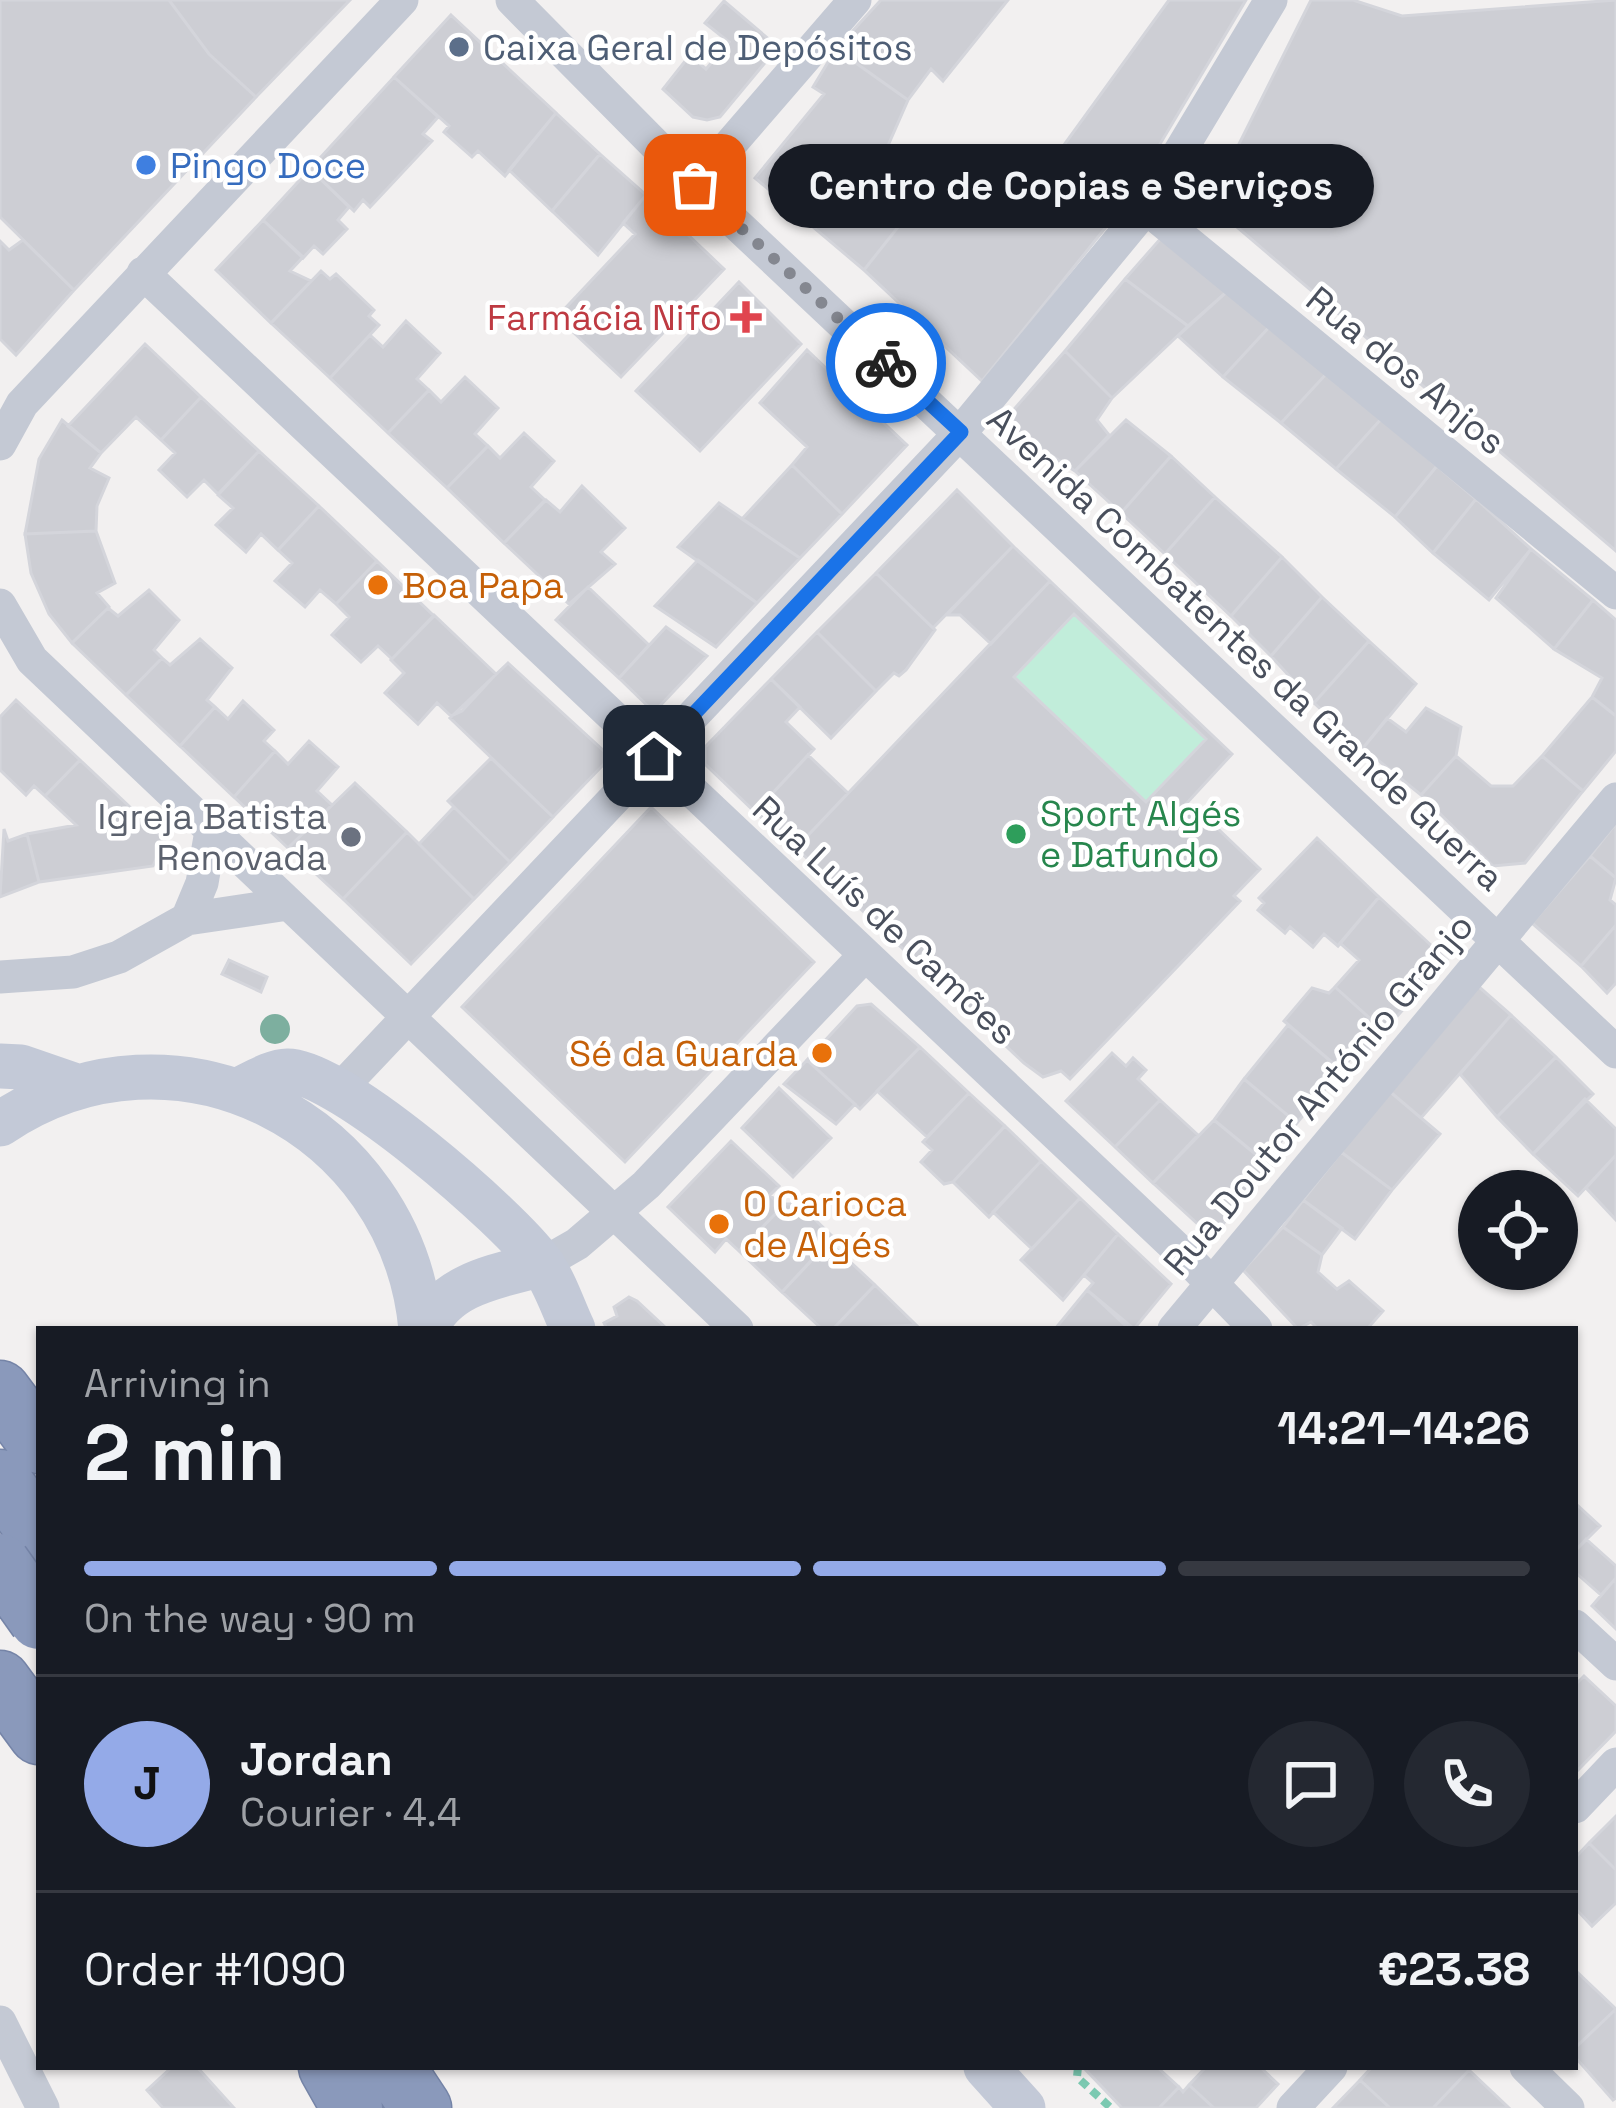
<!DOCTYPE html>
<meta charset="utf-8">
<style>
body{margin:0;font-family:"Space Grotesk",sans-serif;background:#242831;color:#f1f3f6;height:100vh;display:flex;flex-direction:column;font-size:45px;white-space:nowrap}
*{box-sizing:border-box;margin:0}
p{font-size:39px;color:#9ea1a6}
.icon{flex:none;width:66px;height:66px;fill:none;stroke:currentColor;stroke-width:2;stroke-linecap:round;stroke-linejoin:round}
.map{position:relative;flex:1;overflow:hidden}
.sheet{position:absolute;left:36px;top:1326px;width:1542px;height:744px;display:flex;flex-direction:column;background:#171b24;border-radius:0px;box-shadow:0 3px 9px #0004}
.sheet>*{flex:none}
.tools{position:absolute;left:1458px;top:1170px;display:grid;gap:24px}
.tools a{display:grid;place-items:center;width:120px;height:120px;border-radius:50%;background:#171b24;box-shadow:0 3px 9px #0004;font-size:60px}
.pin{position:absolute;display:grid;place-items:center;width:102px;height:102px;color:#fff;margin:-51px;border-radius:24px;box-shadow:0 6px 18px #0006}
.courier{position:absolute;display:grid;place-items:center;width:120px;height:120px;margin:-60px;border:9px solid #1a73e8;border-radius:50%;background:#fff;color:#222;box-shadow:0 3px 15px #0007}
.bubble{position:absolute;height:84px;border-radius:42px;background:#171b24;box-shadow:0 3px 9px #0004;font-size:39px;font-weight:800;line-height:84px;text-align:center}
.head em{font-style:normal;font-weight:800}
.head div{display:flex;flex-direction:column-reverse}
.head{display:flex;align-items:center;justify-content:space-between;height:204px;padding:0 48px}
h1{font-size:78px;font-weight:800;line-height:90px}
.bar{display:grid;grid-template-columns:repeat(4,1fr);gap:18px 12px;align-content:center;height:144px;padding:0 48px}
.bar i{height:15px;border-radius:9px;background:#363941}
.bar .current{background:#94aae8}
.bar p{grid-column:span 4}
.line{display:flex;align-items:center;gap:30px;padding:0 48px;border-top:3px solid #363941}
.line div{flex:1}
.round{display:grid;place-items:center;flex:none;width:126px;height:126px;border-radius:63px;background:#242831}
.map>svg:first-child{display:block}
.green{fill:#c1edda}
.building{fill:#cdced4;stroke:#d4d5db;stroke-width:3;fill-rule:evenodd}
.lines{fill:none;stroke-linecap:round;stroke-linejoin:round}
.highway-casing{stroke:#7584a7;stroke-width:63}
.path{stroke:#7bc9b1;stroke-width:8;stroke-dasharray:9 6;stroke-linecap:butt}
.street{stroke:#c4c9d4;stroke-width:33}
.secondary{stroke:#c3c9d7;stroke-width:45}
.highway{stroke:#8a99bb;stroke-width:60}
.highway-bridge-casing{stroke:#7584a7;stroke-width:63;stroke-linecap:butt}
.highway-bridge{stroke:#8a99bb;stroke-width:60}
.tree{fill:#7daf9f}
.done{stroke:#848790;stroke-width:12;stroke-dasharray:0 21.6}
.route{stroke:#1a73e8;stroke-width:15}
.service-dot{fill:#5c6f8a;stroke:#fff;stroke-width:4.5}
.shop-dot{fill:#3f7fe0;stroke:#fff;stroke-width:4.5}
.health-dot{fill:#e0444e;stroke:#fff;stroke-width:4.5}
.food-dot{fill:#e8710a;stroke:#fff;stroke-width:4.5}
.leisure-dot{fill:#2e9e5b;stroke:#fff;stroke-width:4.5}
.worship-dot{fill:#6b7280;stroke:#fff;stroke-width:4.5}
.labels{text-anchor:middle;stroke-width:9;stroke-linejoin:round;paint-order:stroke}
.service-label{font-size:36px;fill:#4e5e75;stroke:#fff;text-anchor:start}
.shop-label{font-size:36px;fill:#366cbe;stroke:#fff;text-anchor:start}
.health-label{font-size:36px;fill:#be3a42;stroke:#fff;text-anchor:end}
.street-label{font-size:36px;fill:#494f5c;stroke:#fff}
.food-label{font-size:36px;fill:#c56008;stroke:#fff;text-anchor:start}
.leisure-label{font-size:36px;fill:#27864d;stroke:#fff;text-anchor:start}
.worship-label{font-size:36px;fill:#5b616d;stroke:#fff;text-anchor:end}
</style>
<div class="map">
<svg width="1616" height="2108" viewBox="0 0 1616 2108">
<rect width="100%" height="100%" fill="#f2f0f0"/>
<path class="green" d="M1074,614L1206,739L1146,802L1014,677Z"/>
<path class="building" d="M0,0H169L209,54L256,97L74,290L0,217Z
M169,0H350L256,97L209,54Z
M881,0H1008L943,81L931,69L908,100L836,49Z
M1169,0H1246L1123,206L982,381L864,270L929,188L961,219L1010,156L1043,174Z
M1311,0H1353L1402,16L1616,0V551L1237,227L1249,213L1219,184Z
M724,1L778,47L720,117L707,120L693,117L663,89L690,55L706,69L729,42L705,23Z
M451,15L556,113L505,176L478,151L472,157L444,132L449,126L394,77Z
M836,49L908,100L883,157L929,188L864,270L755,178L824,94L813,87Z
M394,77L438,117L423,134L432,141L370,207L363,200L354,211L310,169Z
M556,113L600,154L552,211L509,170Z
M600,154L646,195L598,255L552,211Z
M310,169L349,207L338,220L347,229L323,254L314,246L303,258L263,220Z
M646,195L724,269L621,377L557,317L635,234L623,223Z
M263,220L303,257L290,271L311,281L271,323L216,270Z
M1162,237L1230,289L1188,326L1125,279Z
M23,240L74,290L16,355L0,339V241L9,250Z
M321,271L330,279L336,274L374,310L369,316L379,325L330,378L271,323Z
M1125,279L1188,326L1112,398L1065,351Z
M739,282L801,344L700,451L636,391Z
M1230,289L1271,325L1223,377L1178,336Z
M406,321L440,353L417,379L429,390L388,433L330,378L370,335L383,347Z
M1271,325L1328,372L1281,423L1223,377Z
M145,344L201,397L161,440L136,417L101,453L68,426Z
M807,350L907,445L842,514L792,465L807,447L760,403Z
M1065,351L1112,398L1097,420L1109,435L1075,471L1002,423Z
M1328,372L1382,418L1336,469L1281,423Z
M465,377L498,408L475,434L488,446L447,488L388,433L429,390L441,402Z
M201,397L259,451L218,494L204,480L187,497L159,470L175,453L161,440Z
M1382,418L1437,466L1395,517L1336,469Z
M62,420L101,453L90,468L109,478L97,506L96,531L25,534L39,459Z
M1126,420L1171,456L1121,513L1075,471Z
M524,433L554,461L531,487L545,500L504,543L447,488L488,446L500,458Z
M259,451L319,506L278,550L261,534L246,552L216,525L233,508L218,495Z
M1171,456L1215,497L1165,554L1121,513Z
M792,465L842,514L800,558L742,519Z
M1437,466L1476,499L1433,553L1395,517Z
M582,486L625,528L601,552L615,564L569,604L504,543L546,500L560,512Z
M957,490L1013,546L933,628L876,573Z
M1215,497L1282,557L1231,616L1165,554Z
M1476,499L1531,549L1489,600L1433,553Z
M719,503L800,558L757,603L678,547Z
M319,506L377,561L336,604L320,590L305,607L275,581L292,563L278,550Z
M96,531L115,583L97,593L109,607L72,643L49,614L31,573L25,534Z
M1013,546L1050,581L991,644L960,615H947Z
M1531,549L1593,600L1554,649L1496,598Z
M1282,557L1322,597L1271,656L1231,616Z
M698,560L757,603L716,647L655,606Z
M377,561L434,616L392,659L378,646L361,662L332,635L349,617L336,604Z
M876,573L935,630L906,670L899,676L894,673L876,691L817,632Z
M1050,581L1232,754L1185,805L1192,811L1195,807L1260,869L1234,896L1240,901L1070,1079L1061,1071L1043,1077L1024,1063L796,848ZM1074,614L1206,739L1146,802L1014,677Z
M588,587L649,645L619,678L556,620Z
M149,590L179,620L154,650L162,658L126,695L72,643L108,608L118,616Z
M1322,597L1369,641L1314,703L1271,656Z
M1593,600L1616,620V716L1592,697L1602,678L1554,649Z
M434,615L496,674L462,711L451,716L437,703L418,724L385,693L404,673L391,660Z
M666,627L707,656L654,712L619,678Z
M817,632L876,691L831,738L771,679Z
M200,639L232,668L207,700L215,707L180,746L126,695L162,658L170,665Z
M1369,641L1416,684L1363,748L1314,703Z
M508,663L606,753V762L553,817L450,718Z
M771,679L800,707L786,722L814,749L755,812L705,764V747Z
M1592,697L1616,716V751L1583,791L1542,756Z
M16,700L80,760L45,796L34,786L26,795L0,770V717Z
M243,701L274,730L264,741L275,751L234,797L180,746L215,707L228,719Z
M1426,708L1461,727L1456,756L1421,795L1363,748L1387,718L1406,732Z
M309,741L338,767L317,791L332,805L288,848L234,797L275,751L288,764Z
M808,755L848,793L796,848L755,812Z
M1456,756L1491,786H1513L1542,756L1583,791L1525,863L1493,866L1421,795Z
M491,758L553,817L510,862L448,801Z
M80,760L165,840L153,866L39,882L27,834L76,825L45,796Z
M355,783L407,832L343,899L288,848Z
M454,807L510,862L474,899L419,844Z
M651,807L814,962L625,1162L462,1007Z
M1616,823V878L1590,856Z
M4,829L8,841L27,834L39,882L0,897Z
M407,832L474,899L411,964L343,899Z
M1317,838L1379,897L1338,946L1324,934L1313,947L1290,927L1285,933L1258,910L1264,903L1259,898Z
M1590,856L1616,878L1610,900L1616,905V925L1581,966L1532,923Z
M1379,897L1447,960L1384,1031L1335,987L1359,960L1340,943Z
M1616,925V983L1607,993L1581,966Z
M229,960L267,977L261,992L222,974Z
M1478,986L1511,1015L1421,1118L1388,1090Z
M1335,987L1384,1031L1359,1062L1352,1057L1341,1070L1284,1021L1312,988L1329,993Z
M871,1004L920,1047L860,1109L807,1060L857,1006Z
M1511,1015L1556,1057L1497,1117L1460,1074Z
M1288,1025L1341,1070L1297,1123L1244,1079Z
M920,1047L969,1093L927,1137L877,1091Z
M1112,1053L1126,1066L1133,1058L1146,1070L1138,1079L1160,1100L1115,1147L1066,1101Z
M1556,1057L1593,1094L1533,1154L1497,1117Z
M807,1060L855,1104L836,1124L784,1084Z
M1244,1079L1297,1123L1264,1161L1214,1120Z
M779,1088L831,1138L793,1177L742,1128Z
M1388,1090L1440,1134L1392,1190L1341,1152Z
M969,1093L1005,1126L953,1182L944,1184L921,1162L932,1150L923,1142Z
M1585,1099L1616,1129V1155L1578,1196L1533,1154Z
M1160,1100L1198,1135L1153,1183L1115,1147Z
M1214,1120L1271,1167L1212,1237L1153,1183Z
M1005,1126L1041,1161L989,1217L953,1182Z
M731,1141L779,1186L770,1195L782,1207L739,1251L726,1239L715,1252L668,1207Z
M1341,1152L1392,1190L1355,1239L1303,1200Z
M1616,1155V1220L1586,1188Z
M1041,1161L1080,1198L1032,1249L993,1212Z
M1080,1198L1118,1234L1063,1300L1021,1260Z
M1303,1200L1342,1228L1322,1255L1283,1227Z
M785,1204H799L833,1237L782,1292L739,1251Z
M1283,1227L1322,1255L1318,1272L1337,1289L1349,1281L1383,1311L1367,1329H1318L1311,1322L1298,1329L1243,1270Z
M1118,1234L1171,1284L1134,1329L1087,1290L1093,1283L1084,1275Z
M829,1242L875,1285L833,1329H822L782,1292Z
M875,1285L916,1325L833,1329L851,1310Z
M1087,1290L1094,1296L1129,1329H1055Z
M629,1297L637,1301L667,1329H607L604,1323L617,1316L614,1307Z
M1575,1503L1600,1526L1575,1551Z
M1586,1539L1616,1566V1578L1601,1595L1575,1572V1551Z
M1616,1578V1629L1592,1606Z
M1584,1676L1616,1706V1731L1575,1773V1685Z
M1616,1816V1870L1589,1843Z
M1589,1843L1616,1870V1903L1592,1926L1575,1908V1858Z
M1575,1970L1616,2009L1575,2048Z
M1616,2009V2098L1613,2100L1575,2057V2048Z
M172,2067H197L234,2108H163L147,2090Z
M1083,2067H1157L1179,2087L1159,2108H1122Z
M1206,2067H1260L1278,2084L1256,2108H1214L1189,2085Z
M1372,2067H1465L1469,2070L1433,2108H1390L1360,2080Z
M1469,2070L1509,2108H1433Z
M1360,2080L1390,2108H1333Z
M1189,2085L1214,2108H1159L1179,2087L1183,2092Z"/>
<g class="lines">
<defs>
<path id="highway" d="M0,1391L39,1443
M0,1480L39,1533
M0,1681L39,1734
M329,2067L352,2108
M394,2067L421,2108"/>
</defs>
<use href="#highway" class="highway-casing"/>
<path class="path" d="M1078,2067L1077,2077L1111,2108"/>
<path class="street" d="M512,0L695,185L1616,1052
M695,185L855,0
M1146,208L1616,593
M143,273L1187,1258L1256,1329
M0,444L22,404L402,0
M0,605L32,660L737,1329
M187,919L202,883L211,831
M0,977L73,972L119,957L187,919L288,904
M338,1091L961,432L1146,208L1271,0
M542,1264L577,1244L646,1185L865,955
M1174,1329L1616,799
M1575,1626L1616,1664
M1575,1807L1616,1764
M0,2022L43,2108
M1526,2067L1568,2108
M1293,2108L1331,2067"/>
<path class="secondary" d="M0,1066L21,1067L79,1087
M236,1091C250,1085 272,1071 287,1071C339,1070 510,1219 541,1263C555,1282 563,1308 573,1329
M0,1124C175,1006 402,1123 421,1329
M426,1329C445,1283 499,1276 542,1264
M986,2067L1023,2108"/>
<use href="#highway" class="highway"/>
<defs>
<path id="highway-bridge" d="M0,1564L39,1619"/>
</defs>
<use href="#highway-bridge" class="highway-bridge-casing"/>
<use href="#highway-bridge" class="highway-bridge"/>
</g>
<circle class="tree" cx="275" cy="1029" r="15"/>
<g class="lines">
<path class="done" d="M695,185L886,363"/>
<path class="route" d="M654,756L961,432L886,363"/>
</g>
<circle class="service-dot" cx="459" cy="47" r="12"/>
<circle class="shop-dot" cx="146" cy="165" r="12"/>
<path class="health-dot" d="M740 299h12v12h12v12h-12v12h-12v-12h-12v-12h12z"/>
<g class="food-dot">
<circle cx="378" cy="585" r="12"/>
<circle cx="822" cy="1053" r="12"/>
<circle cx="719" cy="1224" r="12"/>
</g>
<circle class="leisure-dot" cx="1016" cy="834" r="12"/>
<circle class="worship-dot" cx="351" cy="837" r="12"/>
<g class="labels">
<g class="service-label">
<text x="483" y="60">Caixa Geral de Depósitos</text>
</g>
<g class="shop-label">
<text x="170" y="178">Pingo Doce</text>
</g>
<g class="health-label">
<text x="722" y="330">Farmácia Nifo</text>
</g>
<g class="street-label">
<text transform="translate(1406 370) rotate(39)" y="13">Rua dos Anjos</text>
<text transform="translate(1246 648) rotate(43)" y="13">Avenida Combatentes da Grande Guerra</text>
<text transform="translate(885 920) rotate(43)" y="13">Rua Luís de Camões</text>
<text transform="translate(1318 1094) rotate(-50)" y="13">Rua Doutor António Granjo</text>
</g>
<g class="food-label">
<text x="402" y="598">Boa Papa</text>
<text x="798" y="1066" text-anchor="end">Sé da Guarda</text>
<text x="743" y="1216">O Carioca<tspan x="743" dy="41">de Algés</tspan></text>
</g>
<g class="leisure-label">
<text x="1040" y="826">Sport Algés<tspan x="1040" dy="41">e Dafundo</tspan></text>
</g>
<g class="worship-label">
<text x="327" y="829">Igreja Batista<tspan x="327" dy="41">Renovada</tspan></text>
</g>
</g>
</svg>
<div class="tools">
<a><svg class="icon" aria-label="locate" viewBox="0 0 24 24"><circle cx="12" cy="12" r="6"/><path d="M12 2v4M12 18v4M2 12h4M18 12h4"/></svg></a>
</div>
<div class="pin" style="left:695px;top:185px;background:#ea580c"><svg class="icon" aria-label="bag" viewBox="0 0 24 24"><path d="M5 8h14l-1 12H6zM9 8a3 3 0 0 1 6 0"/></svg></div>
<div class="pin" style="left:654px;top:756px;background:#1f2937"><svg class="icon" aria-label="home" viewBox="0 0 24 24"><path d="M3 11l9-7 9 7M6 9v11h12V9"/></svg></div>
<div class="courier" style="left:886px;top:363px"><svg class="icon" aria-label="bike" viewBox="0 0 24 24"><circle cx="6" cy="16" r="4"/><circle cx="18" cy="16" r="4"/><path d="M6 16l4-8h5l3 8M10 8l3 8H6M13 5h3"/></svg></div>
<div class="bubble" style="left:768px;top:144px;width:606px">Centro de Copias e Serviços</div>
<section class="sheet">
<div class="head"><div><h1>2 min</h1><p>Arriving in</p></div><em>14:21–14:26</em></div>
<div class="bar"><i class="current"></i><i class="current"></i><i class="current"></i><i></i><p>On the way · 90 m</p></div>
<div class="line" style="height:216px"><b class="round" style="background:#94aae8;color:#111">J</b><div><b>Jordan</b><p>Courier · 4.4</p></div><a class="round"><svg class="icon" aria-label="chat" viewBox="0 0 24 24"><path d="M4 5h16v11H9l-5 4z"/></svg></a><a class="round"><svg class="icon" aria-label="phone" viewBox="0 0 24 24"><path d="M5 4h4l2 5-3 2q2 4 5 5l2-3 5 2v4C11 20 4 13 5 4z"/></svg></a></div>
<div class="line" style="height:156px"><div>Order #1090</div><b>€23.38</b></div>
</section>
</div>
